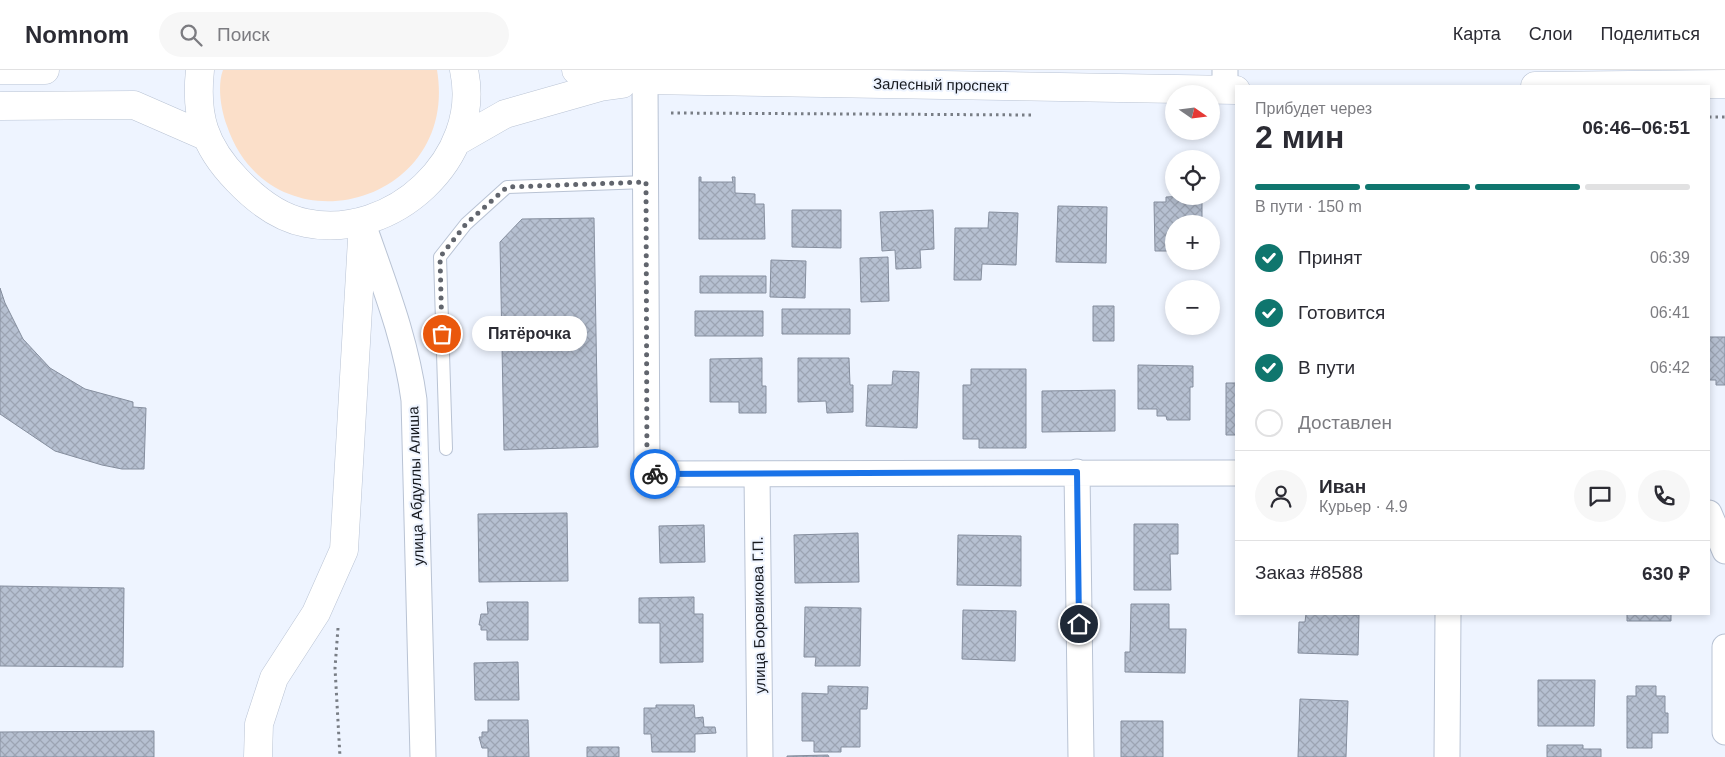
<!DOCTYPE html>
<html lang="ru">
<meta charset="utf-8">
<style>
body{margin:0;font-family:Helvetica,sans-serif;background:#f7f7f7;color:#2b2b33;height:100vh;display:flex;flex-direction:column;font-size:19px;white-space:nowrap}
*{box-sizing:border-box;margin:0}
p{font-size:16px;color:#7c7c81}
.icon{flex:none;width:28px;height:28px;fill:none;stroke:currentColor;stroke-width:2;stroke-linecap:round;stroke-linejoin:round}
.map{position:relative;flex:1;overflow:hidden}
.panel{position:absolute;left:1235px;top:15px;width:475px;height:530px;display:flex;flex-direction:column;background:#fff;border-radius:0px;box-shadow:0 2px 8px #0003}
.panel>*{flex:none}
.needle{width:32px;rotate:104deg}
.buttons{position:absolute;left:1165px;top:15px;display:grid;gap:10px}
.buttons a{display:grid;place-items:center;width:55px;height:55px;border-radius:50%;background:#fff;box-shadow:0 2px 8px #0003;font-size:25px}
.pin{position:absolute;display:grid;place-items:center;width:42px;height:42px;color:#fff;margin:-21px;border:2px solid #fff;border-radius:50%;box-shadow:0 1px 5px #0007}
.courier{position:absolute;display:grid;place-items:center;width:50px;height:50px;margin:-25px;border:4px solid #1a73e8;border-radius:50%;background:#fff;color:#222;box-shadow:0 1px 6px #0007}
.bubble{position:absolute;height:35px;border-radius:18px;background:#fff;box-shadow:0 2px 8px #0003;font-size:16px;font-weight:600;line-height:35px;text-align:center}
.summary em{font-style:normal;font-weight:600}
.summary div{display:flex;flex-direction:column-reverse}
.summary{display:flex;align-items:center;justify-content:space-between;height:85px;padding:0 20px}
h1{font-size:32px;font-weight:600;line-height:38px}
.bar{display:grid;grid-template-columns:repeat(4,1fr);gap:8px 5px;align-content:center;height:60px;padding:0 20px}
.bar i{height:6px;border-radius:4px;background:#e1e1e2}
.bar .current{background:#0f766e}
.bar p{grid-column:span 4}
.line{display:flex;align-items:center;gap:12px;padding:0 20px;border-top:1px solid #e1e1e2}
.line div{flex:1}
.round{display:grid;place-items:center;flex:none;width:52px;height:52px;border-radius:26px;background:#f7f7f7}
ol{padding:0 20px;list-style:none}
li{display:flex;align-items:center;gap:15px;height:55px}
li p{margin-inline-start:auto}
li .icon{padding:5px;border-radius:50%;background:#0f766e;color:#fff;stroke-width:4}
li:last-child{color:#7c7c81}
li i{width:28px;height:28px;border:2px solid #e1e1e2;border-radius:50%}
header{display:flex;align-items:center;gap:30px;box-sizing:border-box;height:70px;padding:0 25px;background:#fff;border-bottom:1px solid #e1e1e2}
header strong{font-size:24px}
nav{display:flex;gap:28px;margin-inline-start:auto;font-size:18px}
.search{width:350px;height:45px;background:#f7f7f7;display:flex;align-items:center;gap:12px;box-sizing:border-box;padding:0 18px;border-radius:28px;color:#7c7c81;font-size:19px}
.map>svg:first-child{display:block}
.grass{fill:#fbdfc9}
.building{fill:url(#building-cross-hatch);stroke:#858e9e}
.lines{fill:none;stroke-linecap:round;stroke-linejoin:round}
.service-casing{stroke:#b9c3d4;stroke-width:14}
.minor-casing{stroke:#b9c3d4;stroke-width:27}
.tertiary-casing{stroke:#b9c3d4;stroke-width:29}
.secondary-casing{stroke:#b9c3d4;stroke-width:29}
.path{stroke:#787d85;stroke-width:3;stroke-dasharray:2.5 4;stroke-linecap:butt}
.service{stroke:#fff;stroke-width:12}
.minor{stroke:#fff;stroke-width:25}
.tertiary{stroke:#fff;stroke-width:28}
.secondary{stroke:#fff;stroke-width:28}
.done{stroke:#61656d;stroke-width:5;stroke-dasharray:0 9}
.route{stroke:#1a73e8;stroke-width:6}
.labels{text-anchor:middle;stroke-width:4;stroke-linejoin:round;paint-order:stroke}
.street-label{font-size:15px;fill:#15181e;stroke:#eef4ff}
</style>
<header>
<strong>Nomnom</strong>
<div class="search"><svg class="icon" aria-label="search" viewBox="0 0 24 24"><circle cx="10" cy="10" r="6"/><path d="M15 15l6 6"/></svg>Поиск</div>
<nav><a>Карта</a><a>Слои</a><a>Поделиться</a></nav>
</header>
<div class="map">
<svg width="1725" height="687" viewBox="0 0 1725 687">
<defs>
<pattern id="building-cross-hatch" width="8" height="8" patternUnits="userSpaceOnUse" patternTransform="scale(1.25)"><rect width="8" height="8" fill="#b6c0d1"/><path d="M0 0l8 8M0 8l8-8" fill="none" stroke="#9ca4b3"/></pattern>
</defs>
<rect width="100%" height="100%" fill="#eef4ff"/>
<path class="grass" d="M223,0H437C460,136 271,185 227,56C221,40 217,16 223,0Z"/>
<path class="building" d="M699,107H701V112H733L732,107H735V123L755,124V134H764L765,169H699Z
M1189,126V132L1202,131V154H1174V181H1155L1154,132H1166V127Z
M1058,136L1107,137L1106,193L1056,192Z
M792,140H841V178L792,177Z
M933,140L934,179L920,180L921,198L896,199L895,180L882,181L880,142Z
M989,142L1018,143L1016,195L982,194L981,210H954L955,158H988Z
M594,148L598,377L504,380L500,172L522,149Z
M888,187L889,231L861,232L860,188Z
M771,190L806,191L805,228L770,227Z
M700,206H766V223H700Z
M0,218L5,233L23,269L50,298L85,319L133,332V337L146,338L144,399H122L102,395L55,381L0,344Z
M1093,236H1114V271H1093Z
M782,239H850V264H782Z
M695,241H763V266H695Z
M1709,267H1725V315H1716V310H1709Z
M762,288V316H766V343H739V332H710V289Z
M798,288H849L850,315H853V342L827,343L826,331L798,332Z
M1138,295L1193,296V317H1190V350H1167L1166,346H1157V339H1138Z
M971,299H1026V378H979V369H963V315H971Z
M893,301L919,302L917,358L866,356L868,315H892Z
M1226,313H1236V365H1226Z
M1115,320V361L1042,362V321Z
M567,443L568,511L479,512L478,444Z
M1134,454H1178V484H1170L1171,520H1134Z
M704,455L705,492L660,493L659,456Z
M858,463L859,512L795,513L794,465Z
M958,465L1021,466V516L957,515Z
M0,516L124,518L123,597L0,596Z
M694,527V544H703V592L660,593V553H639V528Z
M487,532H528V570H487V560H481V555H479L481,544H488Z
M1131,534H1169V559H1186L1185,603L1125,602V582H1130Z
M805,537L861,538L860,596H815L816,587H804Z
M963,540L1016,541L1015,591L962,589Z
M1306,544L1359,545L1358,585L1298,583L1299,552H1305Z
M1627,544H1671V551H1627Z
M518,592L519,630H475L474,593Z
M1538,610H1595L1594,656H1538Z
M828,616L868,617L867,639H860V677H841V682H814V671H802V623L828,624Z
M1636,616H1656V626H1665V643H1668V663H1652V678H1627V626H1636Z
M1300,629L1348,631L1346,687H1298Z
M656,635H694L695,648L703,647L704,657H715L716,663L695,664V682H652L651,664H644V638H656Z
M488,650H528L529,687H488V678H482L479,667H482V662H488Z
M1121,651H1163V687H1121Z
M154,661V687H0V662Z
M1547,675H1583V679H1601V687H1547Z
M587,677H619V687H587Z
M828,685L829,687H787V686Z"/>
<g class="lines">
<defs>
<path id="service" d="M446,379L440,187L466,154L507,117L646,112"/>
<path id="minor" d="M1225,0V20
M645,10L647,404L1236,403
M363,154C383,212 406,269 414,330L423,687
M1077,402L1081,687
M757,404L760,687
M1709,443L1725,481
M1725,577V662
M1447,687L1448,544"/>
<path id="tertiary" d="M258,687L259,654L274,608L316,543L344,480L363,152"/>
<path id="secondary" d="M0,0H45
M200,0C195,46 204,76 237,110C255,129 279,148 306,153C392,171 483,88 464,0
M576,0L645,10L1236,20
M1535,16L1725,14
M0,36L134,35L205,66
M456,72L505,44L600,17L622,14"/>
</defs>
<use href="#service" class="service-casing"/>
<use href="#minor" class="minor-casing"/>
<use href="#tertiary" class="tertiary-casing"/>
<use href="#secondary" class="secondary-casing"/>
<path class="path" d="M671,43L1034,45
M1709,47H1725
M338,558L335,598L340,687"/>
<use href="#service" class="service"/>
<use href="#minor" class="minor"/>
<use href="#tertiary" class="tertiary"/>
<use href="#secondary" class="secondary"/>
</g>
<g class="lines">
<path class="done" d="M442,264L440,187L466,154L507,117L646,112L647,404H655"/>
<path class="route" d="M655,404L1077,402L1079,554"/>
</g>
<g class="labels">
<g class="street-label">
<text transform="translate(941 15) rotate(1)" y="5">Залесный проспект</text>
<text transform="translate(416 416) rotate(-92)" y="5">улица Абдуллы Алиша</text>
<text transform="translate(759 545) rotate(-91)" y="5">улица Боровикова Г.П.</text>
</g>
</g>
</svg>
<div class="buttons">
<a><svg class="needle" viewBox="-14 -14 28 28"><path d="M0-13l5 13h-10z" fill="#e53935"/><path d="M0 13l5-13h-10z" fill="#7c7c81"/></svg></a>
<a><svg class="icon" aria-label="locate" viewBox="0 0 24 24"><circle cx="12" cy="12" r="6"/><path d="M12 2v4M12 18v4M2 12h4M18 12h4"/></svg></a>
<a>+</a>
<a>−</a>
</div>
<div class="pin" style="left:442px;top:264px;background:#ea580c"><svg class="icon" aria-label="bag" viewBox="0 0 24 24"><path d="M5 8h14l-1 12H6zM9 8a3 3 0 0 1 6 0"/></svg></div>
<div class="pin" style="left:1079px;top:554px;background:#1f2937"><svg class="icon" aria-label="home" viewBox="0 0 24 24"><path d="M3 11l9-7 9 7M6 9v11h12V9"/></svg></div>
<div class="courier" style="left:655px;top:404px"><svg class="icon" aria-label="bike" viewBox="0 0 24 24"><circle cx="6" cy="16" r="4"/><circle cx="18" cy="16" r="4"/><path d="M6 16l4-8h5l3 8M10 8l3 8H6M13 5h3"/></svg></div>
<div class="bubble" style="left:472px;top:246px;width:115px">Пятёрочка</div>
<section class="panel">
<div class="summary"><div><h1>2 мин</h1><p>Прибудет через</p></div><em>06:46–06:51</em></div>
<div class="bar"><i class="current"></i><i class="current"></i><i class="current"></i><i></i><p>В пути · 150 m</p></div>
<ol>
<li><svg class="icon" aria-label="check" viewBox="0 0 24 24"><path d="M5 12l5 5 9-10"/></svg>Принят<p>06:39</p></li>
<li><svg class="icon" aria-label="check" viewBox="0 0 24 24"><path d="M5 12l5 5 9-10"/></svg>Готовится<p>06:41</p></li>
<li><svg class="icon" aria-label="check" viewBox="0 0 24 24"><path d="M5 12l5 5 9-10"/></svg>В пути<p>06:42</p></li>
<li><i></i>Доставлен</li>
</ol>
<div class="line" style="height:90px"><a class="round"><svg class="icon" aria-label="person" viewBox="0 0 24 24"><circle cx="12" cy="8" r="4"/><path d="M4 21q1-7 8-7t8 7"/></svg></a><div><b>Иван</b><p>Курьер · 4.9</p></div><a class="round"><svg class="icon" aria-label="chat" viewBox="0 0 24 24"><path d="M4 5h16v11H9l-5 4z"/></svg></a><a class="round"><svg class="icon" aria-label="phone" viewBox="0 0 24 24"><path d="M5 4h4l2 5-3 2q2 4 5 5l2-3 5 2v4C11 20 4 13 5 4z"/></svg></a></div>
<div class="line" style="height:65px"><div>Заказ #8588</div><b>630 ₽</b></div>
</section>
</div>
